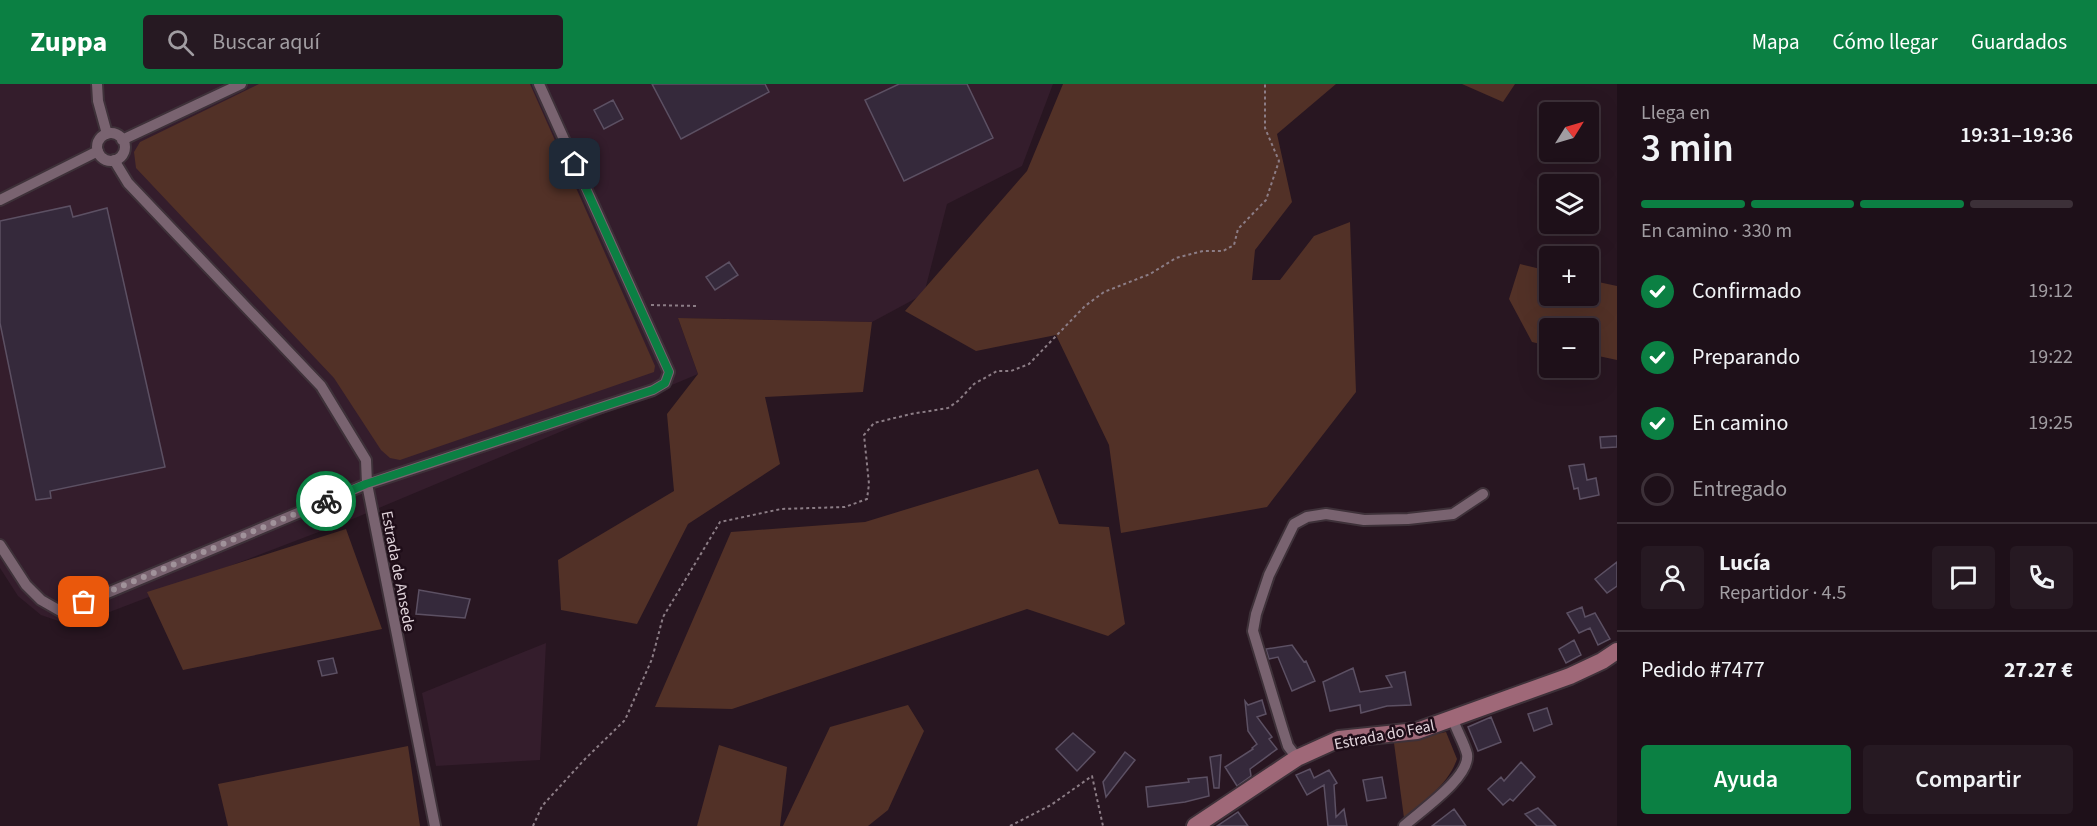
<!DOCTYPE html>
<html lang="es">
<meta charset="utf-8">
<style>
body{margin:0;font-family:"Source Sans 3",sans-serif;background:#261922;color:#f1f3f6;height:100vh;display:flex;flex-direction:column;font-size:22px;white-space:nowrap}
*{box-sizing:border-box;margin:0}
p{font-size:20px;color:#a19da2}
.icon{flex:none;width:33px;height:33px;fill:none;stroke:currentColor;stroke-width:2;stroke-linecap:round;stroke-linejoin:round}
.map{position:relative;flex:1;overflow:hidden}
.sheet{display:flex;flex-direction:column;background:#1e1019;width:480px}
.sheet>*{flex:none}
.needle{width:39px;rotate:53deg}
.tools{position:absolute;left:1539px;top:18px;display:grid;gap:12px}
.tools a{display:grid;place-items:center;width:60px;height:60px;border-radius:6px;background:#1e1019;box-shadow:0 6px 24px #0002,0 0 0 2px #3c3038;font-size:30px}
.pin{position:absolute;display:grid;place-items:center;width:51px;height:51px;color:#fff;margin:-26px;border-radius:12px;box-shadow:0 3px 9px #0006}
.courier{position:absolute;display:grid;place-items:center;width:60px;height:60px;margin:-30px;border:4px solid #0b8043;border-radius:50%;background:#fff;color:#222;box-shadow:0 2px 8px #0007}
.overview em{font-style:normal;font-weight:600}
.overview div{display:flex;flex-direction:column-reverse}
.overview{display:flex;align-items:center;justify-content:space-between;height:102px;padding:0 24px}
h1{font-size:39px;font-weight:600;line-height:45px}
.bar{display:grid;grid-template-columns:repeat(4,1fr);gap:9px 6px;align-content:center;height:72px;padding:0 24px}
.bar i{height:8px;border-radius:4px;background:#3c3038}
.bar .active{background:#0b8043}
.bar p{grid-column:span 4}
.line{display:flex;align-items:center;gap:15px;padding:0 24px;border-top:2px solid #3c3038}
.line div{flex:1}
.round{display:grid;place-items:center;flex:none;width:63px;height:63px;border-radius:6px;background:#261922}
ol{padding:0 24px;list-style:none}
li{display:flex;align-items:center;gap:18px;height:66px}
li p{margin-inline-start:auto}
li .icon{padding:6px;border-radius:50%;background:#0b8043;color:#fff;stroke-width:4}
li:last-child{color:#a19da2}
li i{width:33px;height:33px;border:3px solid #3c3038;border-radius:50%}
.button{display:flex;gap:12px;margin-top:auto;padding:12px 24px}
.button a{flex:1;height:69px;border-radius:6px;background:#0b8043;color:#fff;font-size:24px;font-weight:600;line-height:69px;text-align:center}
.button a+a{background:#261922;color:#f1f3f6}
header{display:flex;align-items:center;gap:36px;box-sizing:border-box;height:84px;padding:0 30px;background:#0b8043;color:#fff}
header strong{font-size:28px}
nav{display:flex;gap:33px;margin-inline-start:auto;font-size:21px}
.search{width:420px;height:54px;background:#261922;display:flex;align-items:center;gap:15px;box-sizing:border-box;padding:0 21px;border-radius:6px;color:#a19da2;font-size:22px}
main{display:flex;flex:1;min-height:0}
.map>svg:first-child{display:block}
.built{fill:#341d2c}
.green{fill:#523127}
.building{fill:#35293b;stroke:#5c5063;stroke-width:1.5}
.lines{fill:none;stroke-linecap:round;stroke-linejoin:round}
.minor-casing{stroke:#3e3139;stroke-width:14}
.secondary-casing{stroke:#3e3139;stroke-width:20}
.path{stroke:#8c7d86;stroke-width:2;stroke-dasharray:3 3;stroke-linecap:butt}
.minor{stroke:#796370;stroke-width:10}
.secondary{stroke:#9f6878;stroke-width:16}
.done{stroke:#a0929a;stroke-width:6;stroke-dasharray:0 10.8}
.route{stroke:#0b8043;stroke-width:8}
.labels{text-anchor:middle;stroke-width:5;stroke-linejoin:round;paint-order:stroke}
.street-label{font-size:16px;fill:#e1d4db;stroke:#1e0d18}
</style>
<header>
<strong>Zuppa</strong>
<div class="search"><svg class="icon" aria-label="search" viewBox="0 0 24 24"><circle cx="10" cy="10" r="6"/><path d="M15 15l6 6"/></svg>Buscar aquí</div>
<nav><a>Mapa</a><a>Cómo llegar</a><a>Guardados</a></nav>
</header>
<main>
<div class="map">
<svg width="1617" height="742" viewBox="0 0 1617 742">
<rect width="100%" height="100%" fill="#281621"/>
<path class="built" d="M0,0H1053L1022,82L947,120L924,210L872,238L678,234L698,290L355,434L73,542L41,531L18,512L0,484Z
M546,559L540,676L436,682L422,609Z"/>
<path class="green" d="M259,0H530L655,282L654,288L400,376L390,374L381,366L334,294L136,84L134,68L140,58Z
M1063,0H1336L1277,50L1292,118L1255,166L1252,196H1280L1314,152L1350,138L1356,308L1267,423L1121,449L1109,361L1056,251L976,267L905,227L1027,87Z
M1462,0H1515L1503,18Z
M1520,180L1549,187L1550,212H1588L1589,196L1617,202V276L1589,270L1588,244H1550L1549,262L1532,258L1509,215Z
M678,234L872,238L863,308L765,313L780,380L688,440L637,540L561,526L558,476L674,407L667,330L698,290Z
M1038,385L1059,440L1109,443L1125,540L1108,552L1027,525L732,625L655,623L731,448L865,438Z
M346,445L382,545L183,586L147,508Z
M908,621L924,647L888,726L868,742H783L830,643Z
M1446,648L1457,675C1448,701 1424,717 1404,734L1394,659Z
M719,661L787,683L780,742H697Z
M408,662L420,742H228L218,700Z"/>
<path class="building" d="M652,0H765L769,8L681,55Z
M899,0H967L993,54L904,97L865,16Z
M613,16L623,35L604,45L594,26Z
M70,122L73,133L107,124L165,383L50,407L51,414L36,416L0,239V137Z
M729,178L738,191L715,206L706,193Z
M1617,352V363L1601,364L1600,353Z
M1584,380L1587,396L1596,394L1599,411L1580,415L1578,404L1574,405L1569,382Z
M1617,478V502L1607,509L1595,495Z
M419,506L470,515L465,534L416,530Z
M1582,523L1585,533L1595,529L1610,555L1598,561L1590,544L1579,549L1567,529Z
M1574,556L1581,571L1566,579L1559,565Z
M1292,561L1304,578L1306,577L1315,597L1292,607L1278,573L1269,575L1266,565Z
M333,574L337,589L322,592L318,577Z
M1353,584L1360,608L1392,603L1386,592L1405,588L1411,621L1387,622L1361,629L1360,621L1330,627L1323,598Z
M1262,616L1266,630L1257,633L1272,653L1269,655L1277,665L1250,685L1251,692L1237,702L1225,683L1253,665L1252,664L1257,660L1248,647L1245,617L1248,621Z
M1547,624L1552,640L1534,647L1528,630Z
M1491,633L1501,658L1478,667L1468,643Z
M1073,649L1095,668L1077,687L1056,665Z
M1125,668L1135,676L1106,713L1103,698Z
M1221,671L1219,704H1214L1210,673Z
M1521,678L1535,693L1513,717L1510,715L1503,721L1488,705L1501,693L1504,697Z
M1310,685L1314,694L1329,686L1337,699L1334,701L1336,733L1344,725L1347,742H1328L1324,701L1307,711L1296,691Z
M1207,693L1209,712L1185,718L1148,723L1146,703L1189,698L1188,695Z
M1382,693L1386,714L1367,717L1363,696Z
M1538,724L1556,742H1537L1525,730Z
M1454,725L1466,742H1432Z
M1238,728L1248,742H1217Z"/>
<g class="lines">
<defs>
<path id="minor" d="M97,0L98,17L107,50
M97 63a14 14 0 1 1 28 0a14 14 0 1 1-28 0Z
M122,56L241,0
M114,76L128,99L321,302L366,376L367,400L435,742
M0,116L98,67
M0,461L26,501L41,516L62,528L367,400L653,306L665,299L669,288L539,0
M1297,674L1288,662L1282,643L1253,547L1256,530L1269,491L1294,440L1307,433L1326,430L1364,436L1408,435L1453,430L1483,410
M1404,742C1420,727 1471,693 1467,670C1464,658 1456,646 1453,635"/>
<path id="secondary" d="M1195,742L1297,674L1339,655L1417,647L1570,592L1602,577L1617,567"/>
</defs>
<use href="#minor" class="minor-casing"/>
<use href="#secondary" class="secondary-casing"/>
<path class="path" d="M651,221L698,222
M533,742L542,722L585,675L625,636L652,575L663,533L720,438L781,425L845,423L867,415L869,400L864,351L874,339L911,330L948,324L958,317L974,300L997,287H1011L1029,280L1085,222L1104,208L1150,190L1176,174L1203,167H1223L1234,161L1238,145L1266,116L1279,77L1265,44V0
M1010,742L1051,721L1092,692L1103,742"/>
<use href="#minor" class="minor"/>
<use href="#secondary" class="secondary"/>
</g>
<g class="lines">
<path class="done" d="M84,518L326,417"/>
<path class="route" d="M326,417L366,400L653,306L665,299L669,288L575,80"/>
</g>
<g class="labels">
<g class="street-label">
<text transform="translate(399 487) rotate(79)" y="6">Estrada de Ansede</text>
<text transform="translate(1384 650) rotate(-11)" y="6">Estrada do Feal</text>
</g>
</g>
</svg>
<div class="tools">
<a><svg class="needle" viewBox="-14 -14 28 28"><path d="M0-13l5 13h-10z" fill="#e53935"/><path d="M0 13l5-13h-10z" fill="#a19da2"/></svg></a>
<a><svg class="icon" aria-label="layers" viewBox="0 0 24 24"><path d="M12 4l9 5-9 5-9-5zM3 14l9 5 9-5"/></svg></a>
<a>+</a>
<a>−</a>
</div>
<div class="pin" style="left:84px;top:518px;background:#ea580c"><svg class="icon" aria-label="bag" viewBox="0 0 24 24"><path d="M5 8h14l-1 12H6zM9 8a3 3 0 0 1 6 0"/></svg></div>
<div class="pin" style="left:575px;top:80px;background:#1f2937"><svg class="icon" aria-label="home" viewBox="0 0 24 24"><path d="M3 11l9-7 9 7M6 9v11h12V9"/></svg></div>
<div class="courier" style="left:326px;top:417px"><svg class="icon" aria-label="bike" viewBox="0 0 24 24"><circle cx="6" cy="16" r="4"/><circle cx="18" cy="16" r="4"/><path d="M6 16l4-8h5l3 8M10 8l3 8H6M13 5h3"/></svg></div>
</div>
<section class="sheet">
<div class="overview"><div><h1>3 min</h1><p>Llega en</p></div><em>19:31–19:36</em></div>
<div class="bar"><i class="active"></i><i class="active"></i><i class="active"></i><i></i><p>En camino · 330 m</p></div>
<ol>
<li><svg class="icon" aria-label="check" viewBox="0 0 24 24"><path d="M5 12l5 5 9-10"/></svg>Confirmado<p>19:12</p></li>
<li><svg class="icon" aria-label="check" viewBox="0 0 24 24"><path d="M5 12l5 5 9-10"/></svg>Preparando<p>19:22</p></li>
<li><svg class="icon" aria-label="check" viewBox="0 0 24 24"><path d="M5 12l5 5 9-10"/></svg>En camino<p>19:25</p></li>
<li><i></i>Entregado</li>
</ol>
<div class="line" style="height:108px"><a class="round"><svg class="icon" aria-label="person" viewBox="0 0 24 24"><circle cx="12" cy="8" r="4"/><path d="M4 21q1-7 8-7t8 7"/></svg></a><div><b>Lucía</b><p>Repartidor · 4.5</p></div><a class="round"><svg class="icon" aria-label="chat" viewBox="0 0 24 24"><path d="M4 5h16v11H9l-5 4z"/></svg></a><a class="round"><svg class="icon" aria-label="phone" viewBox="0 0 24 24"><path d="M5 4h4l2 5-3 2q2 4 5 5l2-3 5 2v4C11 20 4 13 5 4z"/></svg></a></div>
<div class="line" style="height:78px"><div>Pedido #7477</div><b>27.27 €</b></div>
<div class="button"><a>Ayuda</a><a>Compartir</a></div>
</section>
</main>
